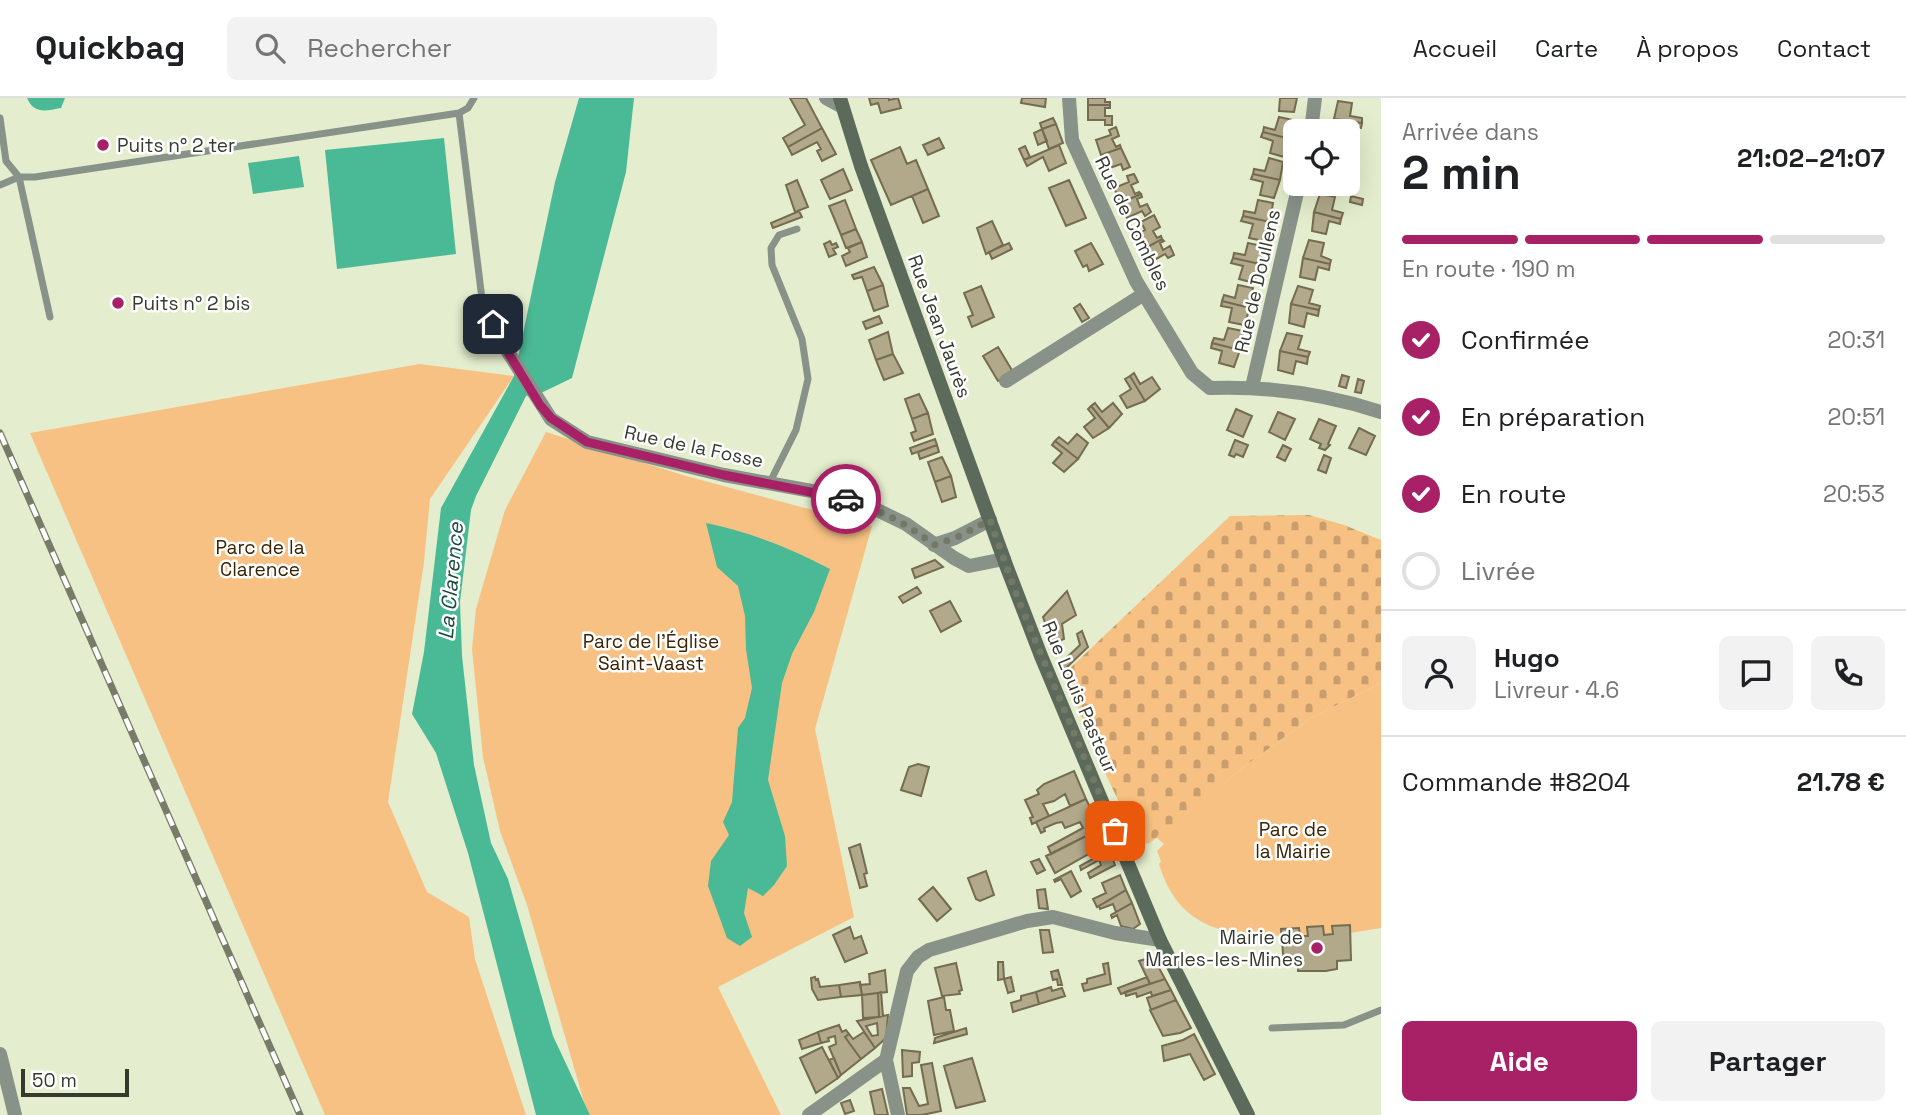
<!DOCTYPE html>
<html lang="fr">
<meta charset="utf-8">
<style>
body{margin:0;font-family:"Space Grotesk",sans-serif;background:#f2f2f2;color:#202124;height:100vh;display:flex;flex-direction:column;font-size:26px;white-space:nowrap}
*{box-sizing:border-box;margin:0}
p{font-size:23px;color:#757577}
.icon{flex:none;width:38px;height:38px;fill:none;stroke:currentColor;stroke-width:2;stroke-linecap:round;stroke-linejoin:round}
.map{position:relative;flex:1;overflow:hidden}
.drawer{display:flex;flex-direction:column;background:#fff;width:525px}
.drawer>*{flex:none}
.buttons{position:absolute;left:1283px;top:21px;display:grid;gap:14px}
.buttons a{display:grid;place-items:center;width:77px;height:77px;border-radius:10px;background:#fff;box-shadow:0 7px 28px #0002;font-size:35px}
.scale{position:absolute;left:21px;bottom:18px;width:108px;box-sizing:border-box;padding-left:7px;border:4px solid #363a2d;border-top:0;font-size:19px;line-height:24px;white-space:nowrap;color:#363a2d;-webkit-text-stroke:5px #fff;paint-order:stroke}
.pin{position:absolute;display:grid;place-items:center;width:60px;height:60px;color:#fff;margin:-30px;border-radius:14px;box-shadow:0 4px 10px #0006}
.courier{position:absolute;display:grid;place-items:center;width:70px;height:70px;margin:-35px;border:5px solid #a82167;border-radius:50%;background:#fff;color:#222;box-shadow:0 2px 9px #0007}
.head em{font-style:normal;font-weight:800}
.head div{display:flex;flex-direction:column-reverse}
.head{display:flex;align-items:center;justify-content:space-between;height:119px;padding:0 21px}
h1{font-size:46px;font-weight:800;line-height:52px}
.bar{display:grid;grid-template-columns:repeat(4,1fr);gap:10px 7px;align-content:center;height:84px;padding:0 21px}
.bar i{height:9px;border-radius:5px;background:#e0e0e0}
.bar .current{background:#a82167}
.bar p{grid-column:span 4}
.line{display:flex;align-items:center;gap:18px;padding:0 21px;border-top:2px solid #e0e0e0}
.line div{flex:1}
.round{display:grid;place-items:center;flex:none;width:74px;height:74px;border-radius:10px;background:#f2f2f2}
ol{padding:0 21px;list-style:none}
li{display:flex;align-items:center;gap:21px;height:77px}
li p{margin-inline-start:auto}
li .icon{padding:7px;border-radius:50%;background:#a82167;color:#fff;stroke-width:4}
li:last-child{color:#757577}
li i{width:38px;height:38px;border:4px solid #e0e0e0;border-radius:50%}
.action{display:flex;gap:14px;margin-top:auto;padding:14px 21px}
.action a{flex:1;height:80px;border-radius:10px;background:#a82167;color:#fff;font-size:28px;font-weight:800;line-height:80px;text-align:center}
.action a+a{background:#f2f2f2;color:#202124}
header{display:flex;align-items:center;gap:42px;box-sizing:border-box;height:98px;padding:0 35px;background:#fff;border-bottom:2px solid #e0e0e0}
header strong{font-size:33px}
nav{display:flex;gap:38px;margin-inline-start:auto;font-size:24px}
.search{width:490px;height:63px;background:#f2f2f2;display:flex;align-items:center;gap:18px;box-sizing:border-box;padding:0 24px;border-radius:10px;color:#757577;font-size:26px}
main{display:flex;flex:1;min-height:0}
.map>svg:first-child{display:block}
.cemetery{fill:url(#cemetery-stones)}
.park{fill:#f7c183}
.water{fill:#4ab996}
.building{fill:#b2a98b;stroke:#746c50;stroke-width:2;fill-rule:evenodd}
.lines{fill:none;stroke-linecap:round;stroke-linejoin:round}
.service{stroke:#889288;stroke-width:7}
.minor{stroke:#889288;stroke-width:14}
.secondary{stroke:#5b6a5b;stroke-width:14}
.rail-casing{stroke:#767c68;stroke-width:7}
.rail{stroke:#fff;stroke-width:4.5;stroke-dasharray:13;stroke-linecap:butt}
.done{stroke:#737965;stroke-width:7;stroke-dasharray:0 12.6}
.route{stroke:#a82167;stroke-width:9}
.poi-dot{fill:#a82167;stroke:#fff;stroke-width:2.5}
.labels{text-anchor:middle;stroke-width:5;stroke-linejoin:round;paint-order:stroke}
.poi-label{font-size:19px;fill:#363a2d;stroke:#fff;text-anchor:start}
.street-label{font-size:19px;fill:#363a2d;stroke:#fff}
.park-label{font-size:19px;fill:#3b2303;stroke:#fff}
.water-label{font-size:21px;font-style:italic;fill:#1d4c3d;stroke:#fff}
</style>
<header>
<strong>Quickbag</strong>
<div class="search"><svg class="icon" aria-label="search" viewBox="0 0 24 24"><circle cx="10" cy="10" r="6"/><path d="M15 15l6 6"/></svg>Rechercher</div>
<nav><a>Accueil</a><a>Carte</a><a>À propos</a><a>Contact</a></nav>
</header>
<main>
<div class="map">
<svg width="1381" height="1017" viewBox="0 0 1381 1017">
<defs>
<pattern id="cemetery-stones" width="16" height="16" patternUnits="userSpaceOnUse" patternTransform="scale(1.75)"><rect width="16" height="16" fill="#f7c183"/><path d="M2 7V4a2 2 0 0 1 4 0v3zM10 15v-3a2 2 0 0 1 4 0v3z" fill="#c99e6c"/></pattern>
</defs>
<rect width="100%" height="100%" fill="#e4edcd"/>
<path class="cemetery" d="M1309,417L1344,427L1381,442V585L1311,620L1241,671L1150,745L1139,746L1099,662L1064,576L1230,418Z"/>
<path class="park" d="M420,266L514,278L430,401L424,464L388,704L427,794L469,819L475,861L526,1017H325L30,335Z
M546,334L686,378L872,428L815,631L854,819L718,889L781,1017H590L584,1004L527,807L500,733L483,659L472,551L476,511L505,412Z
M1381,585V830L1350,835L1349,827L1333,828V836L1324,837L1323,828L1308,829V838H1300L1299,830L1282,831V838C1223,838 1178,829 1159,766L1161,763L1157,753L1164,746L1156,739L1241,671L1311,620Z"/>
<path class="water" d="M27,0H65L61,10C45,13 34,16 27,0Z
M579,0H634L626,74L572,280L541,295L526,298L476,398L471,412L460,504L462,558L474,667L491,745L508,781L553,938L590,1017H536L468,755L436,655L412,616L424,554L441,410L514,278L555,84Z
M444,40L456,156L337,171L325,52Z
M299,58L304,89L253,96L248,65Z
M706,425C750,434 790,450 830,471L814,514L792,556L782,585L768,682L785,738L787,768L774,787L763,798L748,790L744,815L752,839L740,848L727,840L708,788L711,763L729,737L723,724L732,704L738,630L745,620L752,590L746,551L745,518L738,488L717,469Z"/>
<path class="building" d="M790,0H806L822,30L788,49L783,40L805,27Z
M869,0H889V2L898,0L901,10L881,15L878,5L871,7Z
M1022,0H1046L1045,9L1021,5Z
M1088,0H1105V4H1110V7H1088Z
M1280,0H1297L1294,14L1279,13Z
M1338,3L1352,5L1350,18L1362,20V25L1334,21Z
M1088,7H1110V10H1105V18H1112V27H1105V22H1088Z
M1279,19L1293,22L1290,41L1263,34L1264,29L1275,32Z
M1053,20L1056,26L1042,31L1040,25Z
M1334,21L1362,25L1361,30L1349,29L1348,41V33H1334Z
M1056,26L1063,45L1049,51L1042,31Z
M1116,29L1119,38L1112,41L1116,49L1120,47L1121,50L1101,57L1096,42L1111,37L1109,32Z
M822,30L836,56L822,63L817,53L821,51L817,44L792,57L788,49Z
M1042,31L1047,43L1038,47L1034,35Z
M1263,34L1290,41L1284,59L1270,55L1273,43L1261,39Z
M939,40L944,50L928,57L923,47Z
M1059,47L1066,65L1049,73L1043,59L1027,68L1024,62Z
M1025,48L1030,59L1024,62L1019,51Z
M900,49L907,66L916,62L928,91L891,107L871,62Z
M1121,50L1130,69L1123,72L1121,66L1107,71L1101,57Z
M1269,60L1283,64L1280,82L1253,76L1254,71L1265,73Z
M843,71L852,92L830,101L821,82Z
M1134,76L1138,84L1131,87L1135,96L1139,94L1141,96L1121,105L1114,90L1129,84L1127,78Z
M1253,76L1280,82L1274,100L1260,97L1263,84L1251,81Z
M797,82L808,109L795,114L786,87Z
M1069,82L1086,120L1066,128L1049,90Z
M928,91L939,118L923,125L912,98Z
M1141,96L1142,99L1137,101L1140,109L1147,106L1151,114L1145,118L1142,113L1127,120L1121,105Z
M1320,96L1335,99L1332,112L1343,115L1341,121L1314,114Z
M1351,98L1363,101L1362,107L1350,104Z
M845,102L856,131L841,137L829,108Z
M1258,102L1273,105L1270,124L1243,118L1244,113L1255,115Z
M799,113L802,119L773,130L771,125Z
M1314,114L1341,121L1340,126L1329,123L1326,136L1312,133Z
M1154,117L1160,129L1153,133L1157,140L1161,138L1162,141L1144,151L1137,137L1145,132L1141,124Z
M1243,118L1270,124L1264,143L1249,140L1253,126L1241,123Z
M992,123L1003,147L986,156L977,130Z
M856,131L862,144L846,150L841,137Z
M1162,141L1164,143L1160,145L1163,152L1170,148L1174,157L1168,160L1165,156L1151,164L1144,151Z
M1309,142L1324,145L1321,158L1331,162L1330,166L1303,160Z
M830,143L832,147L836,145L838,149L833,151L836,156L829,159L824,146Z
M862,144L867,159L846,168L842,158L850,154L848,150Z
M1009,145L1012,151L992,161L989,154Z
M1091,145L1103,166L1089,173L1087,167L1083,169L1075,153Z
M1248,145L1262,148L1260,166L1233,160L1234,155L1245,157Z
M1233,160L1260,166L1254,185L1239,181L1243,168L1231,165Z
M1303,160L1330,166L1329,172L1318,169L1315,182L1300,179Z
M874,169L883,187L867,193L862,179L854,181L852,177Z
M883,187L888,208L874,213L867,193Z
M1238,187L1253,190L1250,210L1222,203L1224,197L1235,200Z
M981,188L994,219L972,229L968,219L973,217L964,195Z
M1298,188L1313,192L1309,205L1320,208L1319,212L1291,206Z
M1222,203L1250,210L1244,227L1229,224L1232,210L1221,208Z
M1080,206L1089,220L1082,224L1074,210Z
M1291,206L1319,212L1318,218L1307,215L1304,229L1289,225Z
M879,218L882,225L866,231L863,224Z
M1228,230L1243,233L1240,252L1212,245L1214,240L1224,242Z
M888,234L893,256L876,262L869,242Z
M1287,235L1302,238L1298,251L1310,254L1308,259L1280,253Z
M1212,245L1240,252L1234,269L1219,265L1222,253L1211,250Z
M998,249L1013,274L998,283L983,258Z
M1280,253L1308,259L1307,266L1296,263L1293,276L1278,272Z
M893,256L903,275L884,282L876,262Z
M1134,275L1140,286L1152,279L1160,291L1145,303L1130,278Z
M1342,277L1349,279L1346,290L1339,288Z
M1130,278L1145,303L1127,310L1120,298L1131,291L1125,281Z
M1358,281L1364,283L1361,295L1355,294Z
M919,296L928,315L912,321L905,301Z
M1095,305L1102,314L1113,305L1122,316L1109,330L1091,308Z
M1091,308L1109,330L1093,340L1084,329L1095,320L1088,311Z
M1236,311L1252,318L1243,339L1227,332Z
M1278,314L1295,321L1285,342L1269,334Z
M928,315L933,336L914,343L911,335L916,333L912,321Z
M1319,321L1336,328L1328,346L1330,347L1325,352L1319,350L1321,346L1310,341Z
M1359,330L1375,338L1366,357L1349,350Z
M1077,336L1088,345L1078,361L1055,343L1059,339L1068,346Z
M935,341L937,347L912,356L910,350Z
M1235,342L1248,347L1243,359L1236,356L1234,359L1229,357Z
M1055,343L1078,361L1064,374L1053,365L1062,355L1052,347Z
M937,347L939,354L920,361L918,354Z
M1283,347L1291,351L1285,363L1277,359Z
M1324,357L1331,360L1326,375L1318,372Z
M942,359L951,378L935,384L928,364Z
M951,378L956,399L942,404L935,384Z
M935,462L943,469L915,480L912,471Z
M917,489L921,495L903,505L899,499Z
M1067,493L1076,517L1062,526L1064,541L1053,546L1043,519Z
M950,503L961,523L941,534L930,513Z
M1082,533L1088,549L1064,572L1061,565L1080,547L1077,536Z
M918,666L929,669L921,698L901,692L909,669Z
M1074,673L1086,701L1070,708L1065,696L1054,703L1043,706L1049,718L1032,726L1030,720L1033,719L1025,702L1039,696L1037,692L1044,686Z
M1086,701L1100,731L1051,756L1048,749L1083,730L1080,724L1065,730L1062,724L1056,725L1044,730L1045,733L1041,735L1036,724Z
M1100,731L1106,746L1055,775L1046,758Z
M860,746L867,775L864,776L867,788L860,790L849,750Z
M1106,746L1109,752L1097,758L1095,753Z
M1109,752L1115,767L1090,780L1088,775L1101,767L1099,762L1081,772L1080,768Z
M1039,761L1045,772L1037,776L1031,764Z
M986,773L994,797L980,803L976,801L968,780Z
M1071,773L1081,793L1071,799L1061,781L1055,784L1054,782Z
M1120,777L1126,792L1097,809L1093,801L1106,795L1102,785Z
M933,789L951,811L937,823L919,801Z
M1045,791L1048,811L1039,810L1037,792Z
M1126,792L1132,805L1116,814L1113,806L1100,811L1099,808Z
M1132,805L1140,826L1133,831L1121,828L1117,817L1112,820L1111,817Z
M1350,827L1351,862L1337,863V871L1326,873H1298V866L1284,867L1281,831L1299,830L1300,838H1308L1307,829L1323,828L1324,837L1333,836L1332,828Z
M850,829L854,841L861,838L867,855L845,864L833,837Z
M1040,832H1049L1053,854L1043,855Z
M1153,859L1165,881L1150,886L1139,863Z
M998,864H1003L1004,881L998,882Z
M956,865L962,892L959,893L960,896L942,898L935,870Z
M1108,865L1111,886L1084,893L1082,886L1087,885V881L1105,876L1103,866Z
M885,872L887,894L862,897L860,887L870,886L869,876Z
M1058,872L1062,887H1058L1057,881L1053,882L1051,874Z
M815,879L816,882L818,881L820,889L839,887L841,899L818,902L812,891L811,880Z
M1011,879L1014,893L1008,895L1004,881Z
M1147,879L1150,886L1121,896L1118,890Z
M1165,881L1171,892L1152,898L1151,894L1137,899L1136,895L1126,898L1125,894Z
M860,884L862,897L841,899L839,887Z
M1051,889L1052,893L1062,890L1065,898L1039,906L1036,894Z
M1171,892L1176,902L1151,912L1147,900Z
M881,894L883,918L879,919L878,895Z
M1036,894L1039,906L1013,914L1011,905L1021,902V898Z
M878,895L879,919L863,920L862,897Z
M944,899L946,912H950L954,933L934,937L928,903Z
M1176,902L1191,930L1180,935L1163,938L1150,912Z
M888,917L886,940L875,950L857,923ZM877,925L878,937L872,938L866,928Z
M839,927L842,934L846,932L849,936L845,939L861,961L841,977L829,949L836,946L835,938L828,940L829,943L821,945L818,934Z
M966,930L967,936L934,945L935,940Z
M818,934L821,945L802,951L799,942Z
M864,934L875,950L861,961L845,939L849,936L853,941Z
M1194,936L1215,976L1204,982L1190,956L1164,963L1162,948L1183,942Z
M822,949L838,980L816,995L800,960Z
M902,952L920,954L919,964L912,965V978L903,979Z
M834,960L841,977L838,980L829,962Z
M972,960L985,1003L956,1010L944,968Z
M932,965L941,1013L922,1017H907L903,990H910L919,1008L928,1006L921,967Z
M882,991L888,1017H875L870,994Z
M850,1002L854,1013L845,1016L841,1005Z"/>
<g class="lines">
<path class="service" d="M459,15L468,10L474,0
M0,20L6,63L19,79L50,219
M0,87L19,79H35L459,15L481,193L483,209L493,226
M770,384L796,332L808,281L802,241L772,167L771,150L779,137L797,131
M1272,930L1344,927L1381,912"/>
<path class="minor" d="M826,0L841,8
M1069,0L1072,42L1136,183L1192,275L1210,290C1268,288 1326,296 1381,314
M1311,33L1315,0
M493,226L501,243L551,321L587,344L724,377L839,398L873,410L906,426L954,460L969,468L1004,461
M1006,283L1144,196
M1252,289L1299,86
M934,447L955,440L990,422
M0,956L15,1017
M809,1017L886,962
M898,1017L886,962L907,873L918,859L929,852L1027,823L1053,819L1115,835L1160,842"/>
<path class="secondary" d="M840,0L861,68L1006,467L1041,558L1160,842L1248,1017"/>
<defs>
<path id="rail" d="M0,335L300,1017"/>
</defs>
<use href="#rail" class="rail-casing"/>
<use href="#rail" class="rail"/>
</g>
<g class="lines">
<path class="done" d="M846,401C879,412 907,425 934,447L955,440L990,422L1018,501L1115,733"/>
<path class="route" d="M493,226L501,243L540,307L551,320L587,344L724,377L846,401"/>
</g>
<g class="poi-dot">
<circle cx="103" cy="47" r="7"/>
<circle cx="118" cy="205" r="7"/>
<circle cx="1317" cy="850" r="7"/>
</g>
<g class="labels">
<g class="poi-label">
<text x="117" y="54">Puits n° 2 ter</text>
<text x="132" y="212">Puits n° 2 bis</text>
<text x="1303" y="846" text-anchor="end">Mairie de<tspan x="1303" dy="22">Marles-les-Mines</tspan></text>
</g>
<g class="street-label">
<text transform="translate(1133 125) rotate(64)" y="7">Rue de Combles</text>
<text transform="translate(1257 183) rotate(-77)" y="7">Rue de Doullens</text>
<text transform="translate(940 228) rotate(70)" y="7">Rue Jean Jaurès</text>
<text transform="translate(694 348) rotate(12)" y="7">Rue de la Fosse</text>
<text transform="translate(1080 599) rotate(67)" y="7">Rue Louis Pasteur</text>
</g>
<g class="park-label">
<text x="260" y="456">Parc de la<tspan x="260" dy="22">Clarence</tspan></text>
<text x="651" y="550">Parc de l'Église<tspan x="651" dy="22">Saint-Vaast</tspan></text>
<text x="1293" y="738">Parc de<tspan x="1293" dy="22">la Mairie</tspan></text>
</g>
<g class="water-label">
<text transform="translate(451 483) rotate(-85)" y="7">La Clarence</text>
</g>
</g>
</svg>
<div class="buttons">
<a><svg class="icon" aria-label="locate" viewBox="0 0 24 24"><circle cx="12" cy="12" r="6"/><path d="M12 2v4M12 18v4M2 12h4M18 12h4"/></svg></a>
</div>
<div class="scale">50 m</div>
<div class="pin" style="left:1115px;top:733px;background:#ea580c"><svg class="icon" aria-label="bag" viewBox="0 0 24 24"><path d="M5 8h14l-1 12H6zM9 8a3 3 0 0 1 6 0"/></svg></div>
<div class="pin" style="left:493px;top:226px;background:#1f2937"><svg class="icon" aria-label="home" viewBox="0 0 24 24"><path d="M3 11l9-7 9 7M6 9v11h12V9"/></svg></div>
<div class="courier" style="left:846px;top:401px"><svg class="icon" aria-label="car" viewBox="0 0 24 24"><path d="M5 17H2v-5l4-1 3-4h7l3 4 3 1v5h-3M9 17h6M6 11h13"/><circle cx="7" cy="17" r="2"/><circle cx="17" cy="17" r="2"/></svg></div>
</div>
<section class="drawer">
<div class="head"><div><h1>2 min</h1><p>Arrivée dans</p></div><em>21:02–21:07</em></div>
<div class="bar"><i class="current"></i><i class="current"></i><i class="current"></i><i></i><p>En route · 190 m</p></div>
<ol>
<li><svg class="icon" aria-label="check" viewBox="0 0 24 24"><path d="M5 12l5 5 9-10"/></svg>Confirmée<p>20:31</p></li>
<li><svg class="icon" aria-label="check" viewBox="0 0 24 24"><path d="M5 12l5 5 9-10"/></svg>En préparation<p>20:51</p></li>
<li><svg class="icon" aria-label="check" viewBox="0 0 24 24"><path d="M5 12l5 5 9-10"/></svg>En route<p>20:53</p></li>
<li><i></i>Livrée</li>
</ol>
<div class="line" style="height:126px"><a class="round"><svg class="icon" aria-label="person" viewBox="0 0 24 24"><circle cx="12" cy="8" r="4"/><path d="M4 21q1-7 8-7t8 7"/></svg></a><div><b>Hugo</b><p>Livreur · 4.6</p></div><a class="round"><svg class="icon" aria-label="chat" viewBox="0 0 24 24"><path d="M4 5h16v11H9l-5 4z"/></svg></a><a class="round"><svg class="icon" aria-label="phone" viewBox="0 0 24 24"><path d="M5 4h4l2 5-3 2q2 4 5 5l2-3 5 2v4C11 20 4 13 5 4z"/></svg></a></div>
<div class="line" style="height:91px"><div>Commande #8204</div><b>21.78 €</b></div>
<div class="action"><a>Aide</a><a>Partager</a></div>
</section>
</main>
